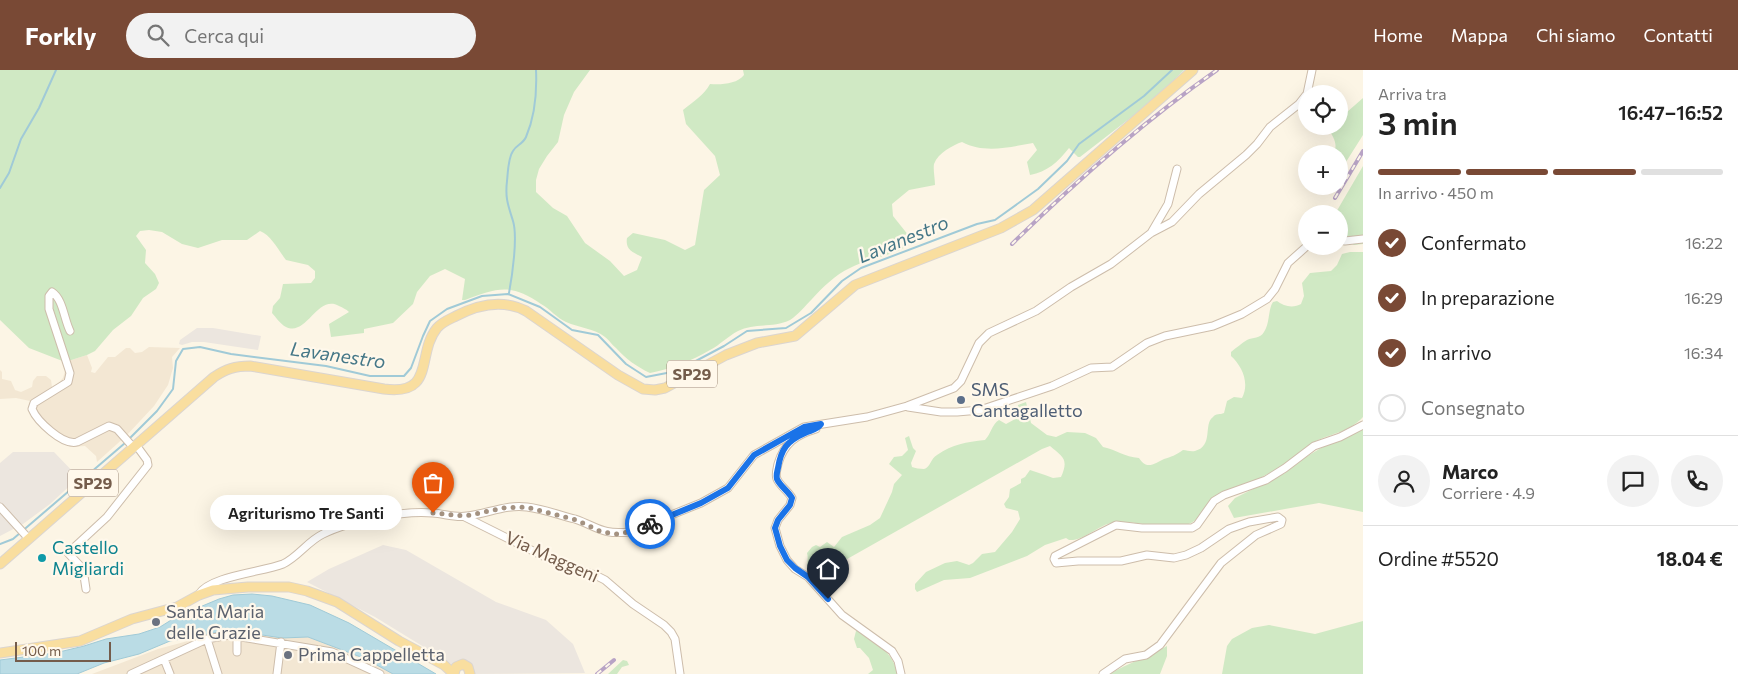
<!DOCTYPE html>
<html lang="it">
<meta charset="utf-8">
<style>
body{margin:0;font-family:Commissioner,sans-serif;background:#f2f2f2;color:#222;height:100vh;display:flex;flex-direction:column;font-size:19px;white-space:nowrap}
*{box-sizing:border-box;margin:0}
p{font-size:16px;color:#767676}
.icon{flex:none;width:28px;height:28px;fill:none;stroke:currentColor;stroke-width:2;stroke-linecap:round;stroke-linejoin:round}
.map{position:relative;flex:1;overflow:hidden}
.panel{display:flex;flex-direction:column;background:#fff;width:375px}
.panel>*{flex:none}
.buttons{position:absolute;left:1298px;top:15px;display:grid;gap:10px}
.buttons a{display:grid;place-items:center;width:50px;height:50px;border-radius:50%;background:#fff;box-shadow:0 5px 20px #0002;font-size:25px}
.scale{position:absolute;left:15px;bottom:12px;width:96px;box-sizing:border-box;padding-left:5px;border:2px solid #745c4b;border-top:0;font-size:14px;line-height:18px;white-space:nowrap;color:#745c4b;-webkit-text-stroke:4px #fff8eb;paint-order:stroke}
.pin{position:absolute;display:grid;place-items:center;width:42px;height:42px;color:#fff;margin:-51px -21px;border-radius:50% 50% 50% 0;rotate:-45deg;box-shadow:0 0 5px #0007}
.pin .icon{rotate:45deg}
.courier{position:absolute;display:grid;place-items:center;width:50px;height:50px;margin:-25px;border:4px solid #1a73e8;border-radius:50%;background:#fff;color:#222;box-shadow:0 1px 6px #0007}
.bubble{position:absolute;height:35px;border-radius:18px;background:#fff;box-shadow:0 5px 20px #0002;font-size:16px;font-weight:600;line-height:35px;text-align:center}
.head em{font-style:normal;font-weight:600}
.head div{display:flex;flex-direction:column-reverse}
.head{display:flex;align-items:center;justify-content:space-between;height:85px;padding:0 15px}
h1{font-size:32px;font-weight:600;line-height:38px}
.bar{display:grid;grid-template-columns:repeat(4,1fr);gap:8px 5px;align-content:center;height:60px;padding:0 15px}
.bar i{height:6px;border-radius:4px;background:#e0e0e0}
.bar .active{background:#794935}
.bar p{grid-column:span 4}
.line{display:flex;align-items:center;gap:12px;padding:0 15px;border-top:1px solid #e0e0e0}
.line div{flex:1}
.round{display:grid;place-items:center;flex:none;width:52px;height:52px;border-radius:26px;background:#f2f2f2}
ol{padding:0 15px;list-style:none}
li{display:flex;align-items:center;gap:15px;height:55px}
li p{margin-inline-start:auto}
li .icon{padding:5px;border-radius:50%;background:#794935;color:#fff;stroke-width:4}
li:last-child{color:#767676}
li i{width:28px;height:28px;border:2px solid #e0e0e0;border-radius:50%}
header{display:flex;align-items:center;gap:30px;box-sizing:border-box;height:70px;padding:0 25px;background:#794935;color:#fff}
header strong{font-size:24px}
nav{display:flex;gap:28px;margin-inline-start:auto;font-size:18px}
.search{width:350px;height:45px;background:#f2f2f2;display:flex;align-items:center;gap:12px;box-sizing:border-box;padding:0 18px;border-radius:28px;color:#767676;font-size:19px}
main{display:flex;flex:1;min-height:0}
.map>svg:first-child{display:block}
.residential{fill:#f3e7d3}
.industrial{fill:#ece6df}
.green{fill:#d0e9c4}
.water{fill:#badce5;stroke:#a0cad7}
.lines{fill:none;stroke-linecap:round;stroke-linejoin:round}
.stream{stroke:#a0cad7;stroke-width:2}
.minor-casing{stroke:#cdbdab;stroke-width:9}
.major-casing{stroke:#dbd5d0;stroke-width:11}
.minor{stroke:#fff;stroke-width:7}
.major{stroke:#f9de9f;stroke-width:9}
.rail-casing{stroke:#b8a3c5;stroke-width:4}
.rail{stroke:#fff8eb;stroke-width:2;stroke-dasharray:5.5;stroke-linecap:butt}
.done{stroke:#a49281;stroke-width:5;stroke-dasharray:0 9}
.route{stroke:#1a73e8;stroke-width:6}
.service-dot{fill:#5c6f8a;stroke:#fff8eb;stroke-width:2}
.culture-dot{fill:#0f9aa8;stroke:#fff8eb;stroke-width:2}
.worship-dot{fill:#6b7280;stroke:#fff8eb;stroke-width:2}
.labels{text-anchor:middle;stroke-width:4.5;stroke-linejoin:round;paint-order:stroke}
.shield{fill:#fff8eb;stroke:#9e8b7b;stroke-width:1}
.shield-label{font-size:16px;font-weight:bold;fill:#745c4b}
.service-label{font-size:18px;fill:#4e5e75;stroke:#fff8eb;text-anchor:start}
.culture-label{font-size:18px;fill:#0d838f;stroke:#fff8eb;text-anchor:start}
.street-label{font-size:18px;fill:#745c4b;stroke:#fff8eb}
.worship-label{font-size:18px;fill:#5b616d;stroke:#fff8eb;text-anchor:start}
.water-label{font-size:19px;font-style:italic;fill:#457787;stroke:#fff8eb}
</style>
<header>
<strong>Forkly</strong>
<div class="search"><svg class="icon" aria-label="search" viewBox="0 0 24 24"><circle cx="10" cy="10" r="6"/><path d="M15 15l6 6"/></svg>Cerca qui</div>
<nav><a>Home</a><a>Mappa</a><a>Chi siamo</a><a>Contatti</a></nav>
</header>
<main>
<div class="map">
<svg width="1363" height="604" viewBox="0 0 1363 604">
<rect width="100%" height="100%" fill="#fcf5e5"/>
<path class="residential" d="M149,277L180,278L172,287L173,298L168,315L154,336L127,365L97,392L96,386L85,376L70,377L37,353L31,345L30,331L16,328L0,329V300L2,302V309L11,311L15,320L21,322L32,317L33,311L37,306H46L51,310L52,317H55L63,308L65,301V292L87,285L92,298L91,302L95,303L108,287H115L126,278H130L135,283L142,282Z
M229,560L282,568L308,567L366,589L393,604H92L158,579Z"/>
<path class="industrial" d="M197,258H213L261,266L258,280L204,272H192L182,275L179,274L180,270Z
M13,382H54L78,407L76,410L50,434L23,454L0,466V393Z
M383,475L406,480L496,532L546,550L573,574L585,603L468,604L375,547L307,512L329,499Z"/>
<path class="green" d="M0,0H590L574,22L564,45L558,72L547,86L539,99L536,110V122L553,138L567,146L585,173L610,191L624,206L637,200L642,187C633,182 625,180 627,168L633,163L665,170L685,180L695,175L704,120L720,105L715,86L686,54L683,40C694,31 704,25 710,14C721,15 737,14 744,5L743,0H1184L1156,28L1080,87H1078L1069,78C1058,92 1047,102 1030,105L1027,92L1037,80L1033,73C1009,77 985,84 962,72C953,75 938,83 934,94C933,99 935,109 935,115L909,120L892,134L893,146L909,166L910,174C894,186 869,188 850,198C835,205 823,217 812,229C805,236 798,245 790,250C774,258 754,253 738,261C728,266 720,275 710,280C691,291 671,299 650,303C637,297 626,289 616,278C612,275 609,270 605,267C594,258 579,258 566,252C557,248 550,239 541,234C511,213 497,218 465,230H462L465,209L445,199L430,206L417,222L413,234L393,253L364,259V263L331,267L329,254L349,242C346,239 343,238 339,236C317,224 307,267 286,257C280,254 276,247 272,243L273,236L280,228L283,214L311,213L315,208V201L308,195L286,190C279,181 271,165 260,161L247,170H222L198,178L182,174L162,162L149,160L140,161L136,166L146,180L145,193L155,204L159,213L156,219L143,228L131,246L113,260L95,281L87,285L65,292L29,278L0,250Z
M1363,28V65L1339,103V84H1333C1339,74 1333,68 1329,59L1331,56H1339V49Z
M1363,96V174L1354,175L1339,167V144H1335Z
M1350,182H1363V347C1349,362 1333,363 1316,371C1305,376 1298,385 1289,392C1281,398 1271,402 1262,407C1248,415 1231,418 1216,426C1205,432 1202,448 1191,453C1169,464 1135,448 1111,453C1097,456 1084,471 1069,470L1066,468L1045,475L1027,486L970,508L944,510L917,522L915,519V514L926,502L945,493L957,491L969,495L973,493L982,484L995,482L1012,462L1020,449L1018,441L1006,438L1004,434L1009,427L1010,419L1021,413V409L1025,407L1030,400L1045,405L1053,408L1061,407C1069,389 1063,387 1050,376L1042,379L817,506C801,502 810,493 807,483L812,477L816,475L820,477L827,472L834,477L842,467L870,455L880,448L892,422L894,414L902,405L889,394L894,387L902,386L908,380L905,368L909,366L913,378L916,381L911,393L912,397C915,398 920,399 924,399C930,398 931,388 937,385C953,374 966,372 985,370C991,364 992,354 999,350L1006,354L1017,348L1018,335L1026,332L1031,353L1047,365L1056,367L1067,362L1085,363L1096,368L1103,377C1117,380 1124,387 1139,388C1147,401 1155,393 1164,389C1171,387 1176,385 1183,380C1187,380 1190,382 1195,381C1214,376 1203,354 1213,347C1216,343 1220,345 1224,343L1227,331L1234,327L1242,328C1250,313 1242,296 1231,286V282C1236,278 1242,273 1247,270C1253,267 1260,269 1264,262C1270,253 1268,239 1273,232L1277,231C1284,237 1294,238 1301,234L1304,226L1302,213L1310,203L1331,201L1337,195L1342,184Z
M1363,359V442L1319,433L1234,448L1228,436L1235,428L1285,403L1306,387L1321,378Z
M1363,551V604H1222L1227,576L1232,569L1252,558L1269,555L1315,564Z
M861,560C875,572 895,584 897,604H868L873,600L869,588L860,578H857L854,569L856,561Z
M1167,576V586L1160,604H1110C1128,593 1148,587 1167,576Z
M623,590L627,591L629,595L622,597L617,604H608Z"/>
<path class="water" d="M252,524L272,526L310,535L349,553L436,604H393L366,589L308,567L282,568L229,560L170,571L139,584L104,593L77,604H0V590L55,583L84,576L106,569L139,564L160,557L176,547L219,529L233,525Z"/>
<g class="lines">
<path class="stream" d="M0,118L9,103L21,69L39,38L56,0
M509,223C512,207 518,167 513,151C508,135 505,128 507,111C508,102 508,88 513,81C516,75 523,74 526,67C535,46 537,22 536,0
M129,369L157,341L173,319L176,291L183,279L200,277L231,284L326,296L370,306H404L411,298L423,266L430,251L447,239L482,226L508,224L540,237L572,260L598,265L626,294L646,307L677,301L724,276L747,261L786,258L811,243L842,211L861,198L977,154L995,150L1038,119L1067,91L1079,74L1144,26L1172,0
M0,474L13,469L125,373"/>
<defs>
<path id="minor" d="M1307,24L1312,0
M1151,163L1168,134L1177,99
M1339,170L1345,171L1363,169
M70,261C64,249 63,229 52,222L49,226V239L70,303L68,312L34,333L32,339C37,351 63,376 77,372L109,356L117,359L133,377
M908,337L941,342H957L980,340L1052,316L1091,298L1112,297L1147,273L1165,266L1213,256L1242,244L1267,229L1275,219L1288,193L1307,176
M816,359C796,365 784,373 778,394C777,399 775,405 777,409C780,416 788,421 792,428L790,435L778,450L775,458L780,476L787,490L795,499L808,507L842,545L892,581L898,591L901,604
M0,437L29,469
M465,447L555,492L595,505L605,510L633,534L664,555L671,562L675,569L680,604
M86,519L83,499L68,483L107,447L148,395L147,390L136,375
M199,524C210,506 263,502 283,494C298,487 308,471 323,464C349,451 404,440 433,443C445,444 456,448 467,446C487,444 506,434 527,437C543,439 559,445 575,449C598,457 602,465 629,462L701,433L728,418L754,385L804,357L867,347L907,336L954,318L961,311L979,273L989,263L1036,241L1071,217L1111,194L1151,163L1172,152L1199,124L1246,85L1257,74L1270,57L1299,34L1306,25
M237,565V582
M207,569L218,604
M164,589L170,604
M131,604L207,569L229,565L332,582L380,604
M277,604L281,572
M1103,604L1125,589L1146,585L1160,575L1221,493L1256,465L1281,454L1282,450L1278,447L1249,452L1229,459L1201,478L1186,485L1174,488L1147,485L1121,491H1078L1056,493L1054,489L1055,486L1116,455L1142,458H1192L1197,455L1214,431L1224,425L1266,410L1285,398L1314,376L1340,367L1363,355"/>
<path id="major" d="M0,494L214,307C226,299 235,296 250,296L384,319C436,326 416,284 437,258C442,252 450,249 456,246C479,234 503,229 526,241L618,305L643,319L655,320L665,318L726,285L757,273L795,266L855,215L1001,158L1033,140L1193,0
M0,583L80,571L132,549L177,537L199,525L213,520L248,517H289L307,521L337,532L399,571L444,595L454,604L456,597L463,594L468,597L470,604"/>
</defs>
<use href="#minor" class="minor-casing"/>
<use href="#major" class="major-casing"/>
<use href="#minor" class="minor"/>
<use href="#major" class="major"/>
<defs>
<path id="rail" d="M1335,128L1363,81
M1012,174C1076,111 1144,51 1217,0
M597,604L614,590"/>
</defs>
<use href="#rail" class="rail-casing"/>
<use href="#rail" class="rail"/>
</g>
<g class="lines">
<path class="done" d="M433,443L465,446L504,438L526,437L576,450L602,462L616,464L629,462L650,454"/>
<path class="route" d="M650,454L701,433L728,418L754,385L804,357L821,354C817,360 811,360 805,363C787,371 781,379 778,398C777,402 776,405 777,409C780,416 788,421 792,428L790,435L778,450L775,458L780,476L787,490L795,498L808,507L828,529"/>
</g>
<circle class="service-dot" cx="961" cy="330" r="5"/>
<circle class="culture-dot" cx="42" cy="488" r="5"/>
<g class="worship-dot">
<circle cx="156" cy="552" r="5"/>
<circle cx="288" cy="585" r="5"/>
</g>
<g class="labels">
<g class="shield">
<rect x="667" y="290.5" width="50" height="27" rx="4"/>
<rect x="68" y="399.5" width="50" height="27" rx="4"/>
</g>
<g class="shield-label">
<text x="692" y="310">SP29</text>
<text x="93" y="419">SP29</text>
</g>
<g class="service-label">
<text x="971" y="326">SMS<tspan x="971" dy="21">Cantagalletto</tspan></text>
</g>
<g class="culture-label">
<text x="52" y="484">Castello<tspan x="52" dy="21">Migliardi</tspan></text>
</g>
<g class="street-label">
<text transform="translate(552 487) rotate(24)" y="6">Via Maggeni</text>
</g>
<g class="worship-label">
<text x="166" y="548">Santa Maria<tspan x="166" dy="21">delle Grazie</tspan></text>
<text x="298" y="591">Prima Cappelletta</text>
</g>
<g class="water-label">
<text transform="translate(903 169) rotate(-22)" y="7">Lavanestro</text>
<text transform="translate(338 285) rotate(8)" y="7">Lavanestro</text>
</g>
</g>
</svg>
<div class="buttons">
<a><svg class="icon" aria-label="locate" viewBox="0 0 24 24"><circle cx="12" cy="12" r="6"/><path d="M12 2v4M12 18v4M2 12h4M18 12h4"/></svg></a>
<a>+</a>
<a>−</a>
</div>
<div class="scale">100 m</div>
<div class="pin" style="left:433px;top:443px;background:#ea580c"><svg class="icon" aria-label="bag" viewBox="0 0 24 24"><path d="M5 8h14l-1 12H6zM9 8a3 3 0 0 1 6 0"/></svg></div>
<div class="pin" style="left:828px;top:529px;background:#1f2937"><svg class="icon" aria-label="home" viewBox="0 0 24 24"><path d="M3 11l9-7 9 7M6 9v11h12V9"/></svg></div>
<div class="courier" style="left:650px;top:454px"><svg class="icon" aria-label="bike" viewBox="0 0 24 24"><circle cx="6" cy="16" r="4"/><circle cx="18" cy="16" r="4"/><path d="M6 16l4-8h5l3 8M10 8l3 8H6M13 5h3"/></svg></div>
<div class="bubble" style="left:210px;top:425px;width:192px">Agriturismo Tre Santi</div>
</div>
<section class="panel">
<div class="head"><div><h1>3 min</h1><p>Arriva tra</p></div><em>16:47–16:52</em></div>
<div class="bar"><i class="active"></i><i class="active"></i><i class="active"></i><i></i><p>In arrivo · 450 m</p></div>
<ol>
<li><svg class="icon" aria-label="check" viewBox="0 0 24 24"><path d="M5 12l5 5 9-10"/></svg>Confermato<p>16:22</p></li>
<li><svg class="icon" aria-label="check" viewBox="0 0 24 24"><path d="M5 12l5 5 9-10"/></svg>In preparazione<p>16:29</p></li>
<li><svg class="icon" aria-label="check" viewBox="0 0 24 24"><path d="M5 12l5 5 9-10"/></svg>In arrivo<p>16:34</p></li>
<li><i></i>Consegnato</li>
</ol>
<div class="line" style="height:90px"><a class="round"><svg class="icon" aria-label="person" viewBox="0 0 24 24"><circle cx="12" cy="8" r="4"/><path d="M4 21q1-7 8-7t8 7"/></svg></a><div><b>Marco</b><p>Corriere · 4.9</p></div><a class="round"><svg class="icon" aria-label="chat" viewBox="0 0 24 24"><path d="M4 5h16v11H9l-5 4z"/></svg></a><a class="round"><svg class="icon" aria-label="phone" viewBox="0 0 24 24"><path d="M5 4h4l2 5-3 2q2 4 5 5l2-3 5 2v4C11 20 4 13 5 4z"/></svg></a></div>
<div class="line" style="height:65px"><div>Ordine #5520</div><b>18.04 €</b></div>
</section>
</main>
